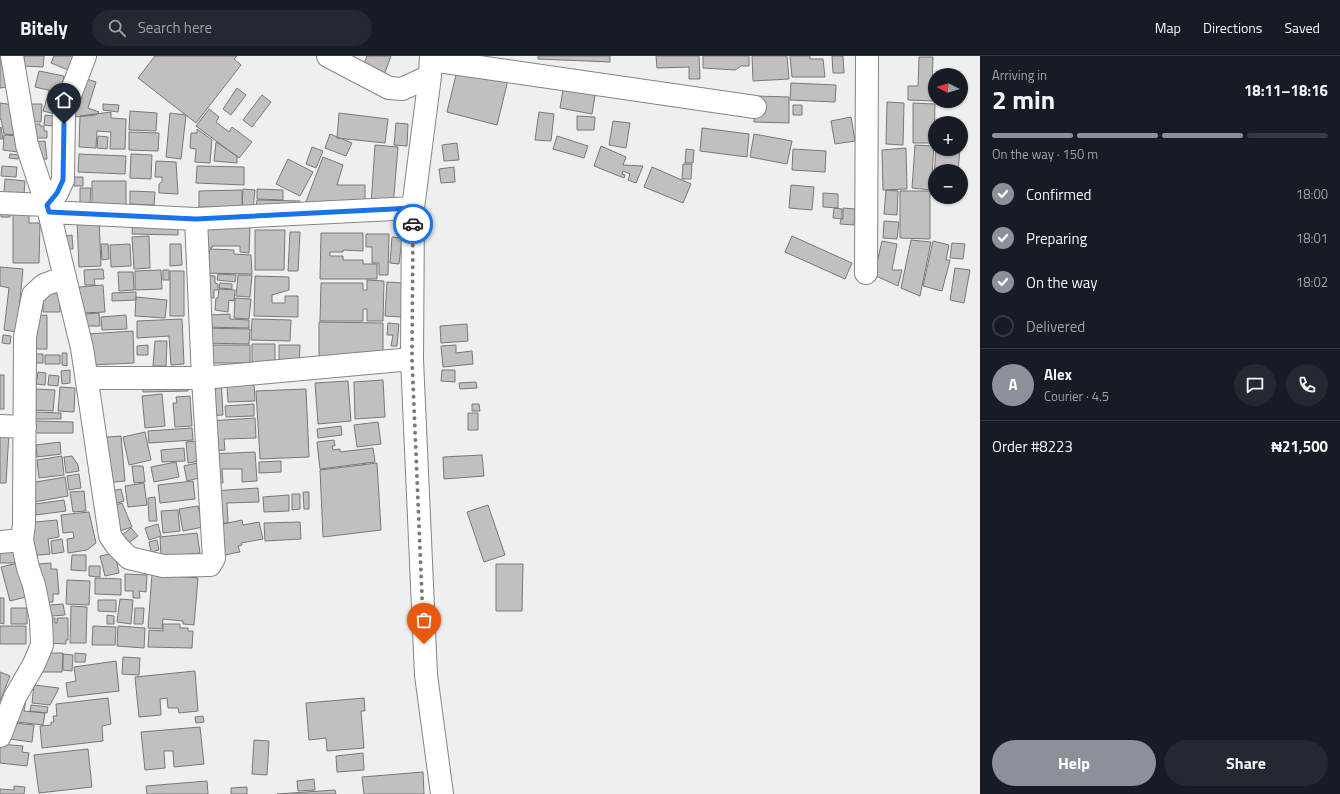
<!DOCTYPE html>
<meta charset="utf-8">
<style>
body{margin:0;font-family:"Titillium Web",sans-serif;background:#242831;color:#f1f3f6;height:100vh;display:flex;flex-direction:column;font-size:15px;white-space:nowrap}
*{box-sizing:border-box;margin:0}
p{font-size:13px;color:#9ea1a6}
.icon{flex:none;width:22px;height:22px;fill:none;stroke:currentColor;stroke-width:2;stroke-linecap:round;stroke-linejoin:round}
.map{position:relative;flex:1;overflow:hidden}
.drawer{display:flex;flex-direction:column;background:#171b24;width:360px}
.drawer>*{flex:none}
.needle{width:26px;rotate:275deg}
.buttons{position:absolute;left:928px;top:12px;display:grid;gap:8px}
.buttons a{display:grid;place-items:center;width:40px;height:40px;border-radius:50%;background:#171b24;box-shadow:0 1px 3px #0004;font-size:20px}
.pin{position:absolute;display:grid;place-items:center;width:34px;height:34px;color:#fff;margin:-41px -17px;border-radius:50% 50% 50% 0;rotate:-45deg;box-shadow:0 0 4px #0007}
.pin .icon{rotate:45deg}
.courier{position:absolute;display:grid;place-items:center;width:40px;height:40px;margin:-20px;border:3px solid #1a73e8;border-radius:50%;background:#fff;color:#222;box-shadow:0 1px 5px #0007}
.headline em{font-style:normal;font-weight:700}
.headline div{display:flex;flex-direction:column-reverse}
.headline{display:flex;align-items:center;justify-content:space-between;height:68px;padding:0 12px}
h1{font-size:26px;font-weight:700;line-height:30px}
.bar{display:grid;grid-template-columns:repeat(4,1fr);gap:6px 4px;align-content:center;height:48px;padding:0 12px}
.bar i{height:5px;border-radius:3px;background:#363941}
.bar .active{background:#8c9099}
.bar p{grid-column:span 4}
.line{display:flex;align-items:center;gap:10px;padding:0 12px;border-top:1px solid #363941}
.line div{flex:1}
.round{display:grid;place-items:center;flex:none;width:42px;height:42px;border-radius:21px;background:#242831}
ol{padding:0 12px;list-style:none}
li{display:flex;align-items:center;gap:12px;height:44px}
li p{margin-inline-start:auto}
li .icon{padding:4px;border-radius:50%;background:#8c9099;color:#fff;stroke-width:4}
li:last-child{color:#9ea1a6}
li i{width:22px;height:22px;border:2px solid #363941;border-radius:50%}
.button{display:flex;gap:8px;margin-top:auto;padding:8px 12px}
.button a{flex:1;height:46px;border-radius:24px;background:#8c9099;color:#fff;font-size:16px;font-weight:700;line-height:46px;text-align:center}
.button a+a{background:#242831;color:#f1f3f6}
header{display:flex;align-items:center;gap:24px;box-sizing:border-box;height:56px;padding:0 20px;background:#171b24;border-bottom:1px solid #363941}
header strong{font-size:19px}
nav{display:flex;gap:22px;margin-inline-start:auto;font-size:14px}
.search{width:280px;height:36px;background:#242831;display:flex;align-items:center;gap:10px;box-sizing:border-box;padding:0 14px;border-radius:22px;color:#9ea1a6;font-size:15px}
main{display:flex;flex:1;min-height:0}
.map>svg:first-child{display:block}
.building{fill:#c1c0bf;stroke:#797877}
.lines{fill:none;stroke-linecap:round;stroke-linejoin:round}
.minor-casing{stroke:#848485;stroke-width:24}
.minor{stroke:#fff;stroke-width:22}
.done{stroke:#787979;stroke-width:4;stroke-dasharray:0 7.2}
.route{stroke:#1a73e8;stroke-width:5}
</style>
<header>
<strong>Bitely</strong>
<div class="search"><svg class="icon" aria-label="search" viewBox="0 0 24 24"><circle cx="10" cy="10" r="6"/><path d="M15 15l6 6"/></svg>Search here</div>
<nav><a>Map</a><a>Directions</a><a>Saved</a></nav>
</header>
<main>
<div class="map">
<svg width="980" height="738" viewBox="0 0 980 738">
<rect width="100%" height="100%" fill="#eeefef"/>
<path class="building" d="M0,0H3L7,31L0,32Z
M24,0H44L43,11L24,10Z
M54,0H79L73,16L51,7Z
M155,0H237L234,3L241,9L196,67L138,22Z
M367,0H391L384,19L363,10Z
M538,0H610V6L538,3Z
M656,0H699L700,23H689V11L657,12Z
M703,0H749V10H741L735,14L703,12Z
M752,0H787L789,23L753,25Z
M790,0H810V3H823L825,21H792Z
M832,0H843L844,17H833Z
M919,1H933L932,31H935V45L908,44V30H918Z
M458,11L508,24L497,69L447,56Z
M39,15L64,20L61,37L35,31Z
M84,22L96,26L88,52L99,56L96,59L74,61Z
M791,27L836,29L835,46L790,44Z
M237,32L246,39L231,59L223,53Z
M563,34L595,39L592,58L560,52Z
M49,35L60,39L55,58L43,55Z
M262,39L271,46L252,71L243,64Z
M755,40L789,41V67L754,66Z
M887,46L904,47L903,89L886,88Z
M0,47L14,49L19,79L4,78L1,63H0Z
M913,47L935,48L934,87H913Z
M28,48H42L41,66L28,65Z
M103,48L119,49L118,56L103,54Z
M793,49H802V59H793Z
M209,53L219,61L216,66L229,76L232,71L252,86L239,102L196,70Z
M130,55L157,57L156,75L129,74Z
M111,56V62L126,63L125,93H110L111,76L97,75L96,92L79,91L80,60Z
M539,56L554,58L551,85L535,84Z
M170,57L186,59L181,103L166,101Z
M339,57L388,63L385,87L337,82Z
M45,59L53,60L52,70L44,69Z
M577,60L595,61L594,74H577Z
M851,61L855,85L835,88L831,65Z
M613,65L630,67L626,92L609,89Z
M396,67L408,68L407,90L394,89Z
M29,68H40V70H44V75H47V82H29Z
M1,71L3,83H0V72Z
M702,72L749,78L747,101L700,95Z
M197,73L212,84L210,107L195,106L196,93L190,92L191,77H197Z
M129,76L159,77L158,95L129,94Z
M330,78L352,87L346,100L325,92Z
M754,78L792,85L787,108L750,101Z
M4,79L19,80L18,96L3,94Z
M98,80L108,81L107,93L97,92Z
M557,80L588,90L584,102L553,93Z
M45,85L47,103L35,104L33,86Z
M216,86L237,100V107L214,105Z
M457,87L459,104L444,105L442,89Z
M375,89L398,91L393,151L371,149Z
M915,89L934,90L931,134L912,132Z
M601,90L626,101L623,109L643,110L636,127L628,124L630,118L623,115L622,118L625,119L624,122L594,110Z
M312,91L323,95L316,112L306,108Z
M906,92L907,133L883,134L882,94Z
M686,93L694,94L693,107H685Z
M793,93L826,95L825,116L792,114Z
M936,93H960L958,115H935V134H933Z
M10,98L19,99L18,103L9,102Z
M79,98L126,100L125,118L78,116Z
M131,98L152,99L151,123L130,122Z
M323,101L343,109L337,129H365V151H304Z
M288,103L313,116L300,140L276,128Z
M156,105L176,106L178,138L159,137V128L162,126V121H155Z
M683,108H692L691,123H682Z
M2,110L17,111L16,121L1,120Z
M197,110L244,111V129L196,127Z
M454,111L455,126L441,127L439,113Z
M652,111L691,128L683,147L644,131Z
M74,121H83V130H74Z
M5,123L25,125L24,139L4,137Z
M92,125H126V149H92Z
M791,129L814,131L812,154L789,152Z
M80,132H91L90,147H80Z
M243,133L255,134L253,154L242,153Z
M257,133L283,134V144L257,143Z
M242,134V151H199V135Z
M886,134L898,135L897,159L884,158Z
M130,135L155,136L154,149L130,148Z
M900,135H930V183L900,182Z
M823,137L838,138V152L823,151Z
M257,144L300,145V153L256,152Z
M834,152L842,153V163L833,162Z
M843,152L855,153L854,169L840,168L841,163H843Z
M1,153H10V161H1Z
M13,157H29V167H40L39,207H13Z
M133,157L178,158V179L132,178Z
M99,162L101,210L79,211L77,163Z
M884,165L899,166L897,183L883,182Z
M200,168L250,170L249,197L240,196V190H212V192H199Z
M255,174H285L284,214H255Z
M290,176H300L298,215H288Z
M321,177H363V195L343,194V196H330V200H343V204H363V208H377V223H320Z
M366,178H389L388,219H379V207H372V191H366Z
M72,179L73,193H67L66,180Z
M149,180L150,212L134,213L132,181Z
M792,180L852,207L845,223L785,196Z
M392,181L402,182L399,208L390,207Z
M911,184L931,186L920,240L901,232Z
M882,185L897,188L892,214H902L898,230L874,219Z
M933,185L949,189L946,204H950L942,235L923,230Z
M952,187L965,188L963,203L950,202Z
M101,188H108L109,203L102,204Z
M130,188L131,210L111,211L110,189Z
M170,188H181L182,209L170,210Z
M210,193L234,194V198L251,199L252,218L199,217L208,199L209,198Z
M0,211L23,213L17,276L4,274L9,232L0,230Z
M955,212L970,214L964,247L950,244Z
M103,213L104,223H94L95,229H85L84,214Z
M161,214L162,233L135,234V215Z
M163,214H169V224H163Z
M170,215H184V260H170Z
M118,216H133L134,234L119,235Z
M218,218L236,219L235,226L217,224Z
M202,219L215,220V227L218,228V234H214V242L200,241Z
M238,219H252L250,241L236,240Z
M255,220L289,221V234L272,239V247H285V240H298V261L254,260Z
M367,224L384,225L383,265H367V253H363V265H320L321,227H363V234H367Z
M387,226L403,227L402,261L385,260Z
M220,227L232,228V233L219,232Z
M103,229L105,256L80,257L79,231Z
M43,233H60V256H43Z
M219,233L235,234L234,245L229,244L228,256L215,254L216,242H218Z
M136,236V244L112,245V237Z
M136,241L167,244L165,262L135,260Z
M235,242L251,243L249,263L234,262Z
M99,257L100,270H86L85,258Z
M230,258V263L249,264V272L202,271L210,259Z
M47,259V293H29L32,260Z
M126,259L127,273L102,274L101,261Z
M182,263L184,308L171,309L169,280L137,282V265Z
M252,263L291,264L290,285L251,284Z
M319,266L383,267V308H319Z
M388,267L399,268L397,290H391L393,279H387Z
M467,268L468,285L441,287L440,270Z
M202,272L250,273L249,288L202,287Z
M133,275L134,307L89,309L87,278Z
M3,279L11,280L10,288L2,287Z
M155,285H167L166,310H153Z
M252,288H275V307H252Z
M148,289V299H137V290Z
M203,289H250V307H203Z
M279,289H300L299,308H279Z
M456,289V297L472,295L473,308L443,311L441,290Z
M62,297H67V310L62,309Z
M29,298H43V307H29Z
M45,299H60V308H45Z
M70,314V327L62,328L61,315Z
M442,314H455V326L441,325Z
M38,316L46,317L45,329L36,328Z
M0,319H4V353H0Z
M49,319L59,320L58,330L48,329Z
M187,321L188,335L143,336L142,323Z
M221,322L223,359L203,360L202,323Z
M383,324L385,361L355,363L354,326Z
M348,325L351,365L318,368L315,327Z
M476,326L477,332L460,333L459,327Z
M254,328L255,345L228,346L227,330Z
M60,331L75,332L74,356L58,355Z
M36,333L55,334L53,355L35,354Z
M306,333L309,401L260,403L256,335Z
M162,338L165,370L145,372L142,340Z
M190,340L192,370L175,371L173,347H177L176,341Z
M254,348V360L226,361L225,350Z
M472,348H479L480,355H472Z
M35,356L61,357V363H35Z
M468,357H478V374H468Z
M255,362L256,382L224,383L225,394L209,395L208,365Z
M35,365L73,366V377H35Z
M378,366L381,388L357,391L354,369Z
M341,370L342,379L318,382L317,373Z
M192,372L193,384L149,387L148,375Z
M145,376L151,404L129,409L123,381Z
M0,377H9L6,427H0Z
M121,380L125,425L96,428V382Z
M334,384L335,390H332L333,394L340,393V396L373,392L375,406L320,413L317,386Z
M198,385L199,405L188,407L186,386Z
M60,386L61,398L37,401L36,389Z
M184,392L185,405L162,406L161,394Z
M255,396L257,425L242,426V413H222L223,427H212L211,398Z
M482,399L484,420L444,423L443,401Z
M62,400L64,419L39,422L37,404Z
M72,400L78,409L79,415L66,417L64,401Z
M281,405V416L259,417V406Z
M176,406L179,421L154,426L151,411Z
M197,407L199,422L187,425L184,410Z
M377,407L381,474L323,481L320,414Z
M132,410H143L145,426L134,427Z
M79,418L81,432L69,434L67,420Z
M65,421L68,440L34,446L30,427Z
M193,425L195,443L160,447L158,429Z
M144,427L147,449L128,451L125,430Z
M258,432L259,446L227,447L228,467H214L212,435Z
M121,433L124,445L107,450L103,437Z
M84,435L86,455L73,456L70,436Z
M303,436H309V453H304Z
M292,438H300V453L292,454Z
M289,439V455L264,456L263,441Z
M155,441L157,465H149L148,442Z
M64,444L66,455L36,459L35,448Z
M122,447L132,471L117,476L108,452Z
M488,449L505,499L484,506L467,456Z
M198,450L203,471L183,475L179,453Z
M178,454L180,475L163,477L161,455Z
M89,456L96,487L87,494L68,497L67,483L74,482L73,476L63,477L61,459Z
M57,464L59,481L48,483L50,498L28,500L25,467Z
M242,464L243,469L259,466L263,483L241,487L242,489L238,490L240,496L219,500L218,469Z
M300,466L301,483L265,485L264,467Z
M158,468L161,480L149,484L145,472Z
M131,472L138,480L128,487L122,479Z
M197,477L200,497L161,501L160,481Z
M62,483L64,496L52,498L51,485Z
M157,484L159,494L151,496L149,486Z
M0,494H17V507H0Z
M115,497L119,517L105,520L100,500Z
M72,499H86V515L71,514Z
M18,507L26,541L10,545L1,511Z
M51,507V513H57L59,538H53V546L40,547L37,508Z
M496,508H523L522,555H496Z
M89,510H100V521L89,520Z
M125,518L147,519L146,536L139,535L140,542H133V535H125Z
M152,518L198,522L194,569L183,568V565L163,563L162,573L148,572Z
M95,522L121,523V539L95,538Z
M67,524L90,525L89,549L66,548Z
M0,542H4V568L0,567Z
M120,543L133,544L131,568L117,566Z
M98,544H116V556L98,555Z
M63,548L65,559L39,561L38,550Z
M71,550L87,551L86,587H70Z
M11,552H27V568H11Z
M135,552H144L143,568H134Z
M107,559L114,560V568H107Z
M40,562H55V567H57V562H68V584H66V588L49,587Z
M163,568H180V572H188V575H193L192,592L148,591L149,574L163,575Z
M0,570H26V588H0Z
M93,570L116,571L115,589H92Z
M118,570L145,572L144,592L117,590Z
M40,597H63L62,616H43Z
M75,597L86,598L85,606H75Z
M63,598L73,599L72,615L63,614Z
M123,601L140,602L139,619L122,618Z
M116,605L119,635L68,641L66,627L76,625L74,611Z
M195,615L198,655L179,657L178,652H168L167,642L160,643L161,659L139,661L135,621Z
M0,616L10,620L0,645Z
M34,629L59,632L50,649L32,647Z
M108,642L111,668L102,670L103,685L42,692L40,670L51,669V666H54L53,660H57L56,648Z
M364,642L365,655H361L364,692L327,695L326,682L309,684L306,647Z
M26,643L24,655L45,657L43,669L18,666V662Z
M31,649L48,651L47,657L30,655Z
M203,660L204,666L196,667L195,661Z
M4,666L34,669L32,686L2,682Z
M200,671L204,708L174,711L173,695H164L165,712L145,714L141,676Z
M254,684L269,685L267,719L252,718Z
M0,688L23,690L22,696L29,697L27,710L0,707Z
M88,693L92,731L39,737L34,699Z
M363,697L364,714L337,716L336,700Z
M423,716L424,738H364L362,721Z
M314,723L315,734L298,735L297,725Z
M207,725L208,738H147L146,730Z
M14,730L25,731L24,738H0V733L14,734Z
M247,731V738H231V732Z
M335,734L336,738H277Z"/>
<g class="lines">
<defs>
<path id="minor" d="M12,0L27,89L49,156L82,292L110,480L117,490L129,502L163,510L210,509L214,502L203,322L196,163
M328,0L389,32L402,33L430,20
M431,0L430,20L413,152L412,303L426,619L442,738
M431,4L755,51
M0,147L47,149
M47,149L57,137L63,124L64,55L85,0
M49,156L196,163L413,152
M866,217L867,0
M87,322H203L412,303
M0,370L25,371
M0,486L22,484
M0,680L15,641L34,608L42,589L41,564L34,529L28,512L22,484L24,468L25,281L33,239L44,229L65,221"/>
</defs>
<use href="#minor" class="minor-casing"/>
<use href="#minor" class="minor"/>
</g>
<g class="lines">
<path class="done" d="M413,168L412,303L424,588"/>
<path class="route" d="M64,68L63,124L57,137L47,149L49,156L196,163L413,152V168"/>
</g>
</svg>
<div class="buttons">
<a><svg class="needle" viewBox="-14 -14 28 28"><path d="M0-13l5 13h-10z" fill="#e53935"/><path d="M0 13l5-13h-10z" fill="#9ea1a6"/></svg></a>
<a>+</a>
<a>−</a>
</div>
<div class="pin" style="left:424px;top:588px;background:#ea580c"><svg class="icon" aria-label="bag" viewBox="0 0 24 24"><path d="M5 8h14l-1 12H6zM9 8a3 3 0 0 1 6 0"/></svg></div>
<div class="pin" style="left:64px;top:68px;background:#1f2937"><svg class="icon" aria-label="home" viewBox="0 0 24 24"><path d="M3 11l9-7 9 7M6 9v11h12V9"/></svg></div>
<div class="courier" style="left:413px;top:168px"><svg class="icon" aria-label="car" viewBox="0 0 24 24"><path d="M5 17H2v-5l4-1 3-4h7l3 4 3 1v5h-3M9 17h6M6 11h13"/><circle cx="7" cy="17" r="2"/><circle cx="17" cy="17" r="2"/></svg></div>
</div>
<section class="drawer">
<div class="headline"><div><h1>2 min</h1><p>Arriving in</p></div><em>18:11–18:16</em></div>
<div class="bar"><i class="active"></i><i class="active"></i><i class="active"></i><i></i><p>On the way · 150 m</p></div>
<ol>
<li><svg class="icon" aria-label="check" viewBox="0 0 24 24"><path d="M5 12l5 5 9-10"/></svg>Confirmed<p>18:00</p></li>
<li><svg class="icon" aria-label="check" viewBox="0 0 24 24"><path d="M5 12l5 5 9-10"/></svg>Preparing<p>18:01</p></li>
<li><svg class="icon" aria-label="check" viewBox="0 0 24 24"><path d="M5 12l5 5 9-10"/></svg>On the way<p>18:02</p></li>
<li><i></i>Delivered</li>
</ol>
<div class="line" style="height:72px"><b class="round" style="background:#8c9099;color:#fff">A</b><div><b>Alex</b><p>Courier · 4.5</p></div><a class="round"><svg class="icon" aria-label="chat" viewBox="0 0 24 24"><path d="M4 5h16v11H9l-5 4z"/></svg></a><a class="round"><svg class="icon" aria-label="phone" viewBox="0 0 24 24"><path d="M5 4h4l2 5-3 2q2 4 5 5l2-3 5 2v4C11 20 4 13 5 4z"/></svg></a></div>
<div class="line" style="height:52px"><div>Order #8223</div><b>₦21,500</b></div>
<div class="button"><a>Help</a><a>Share</a></div>
</section>
</main>
